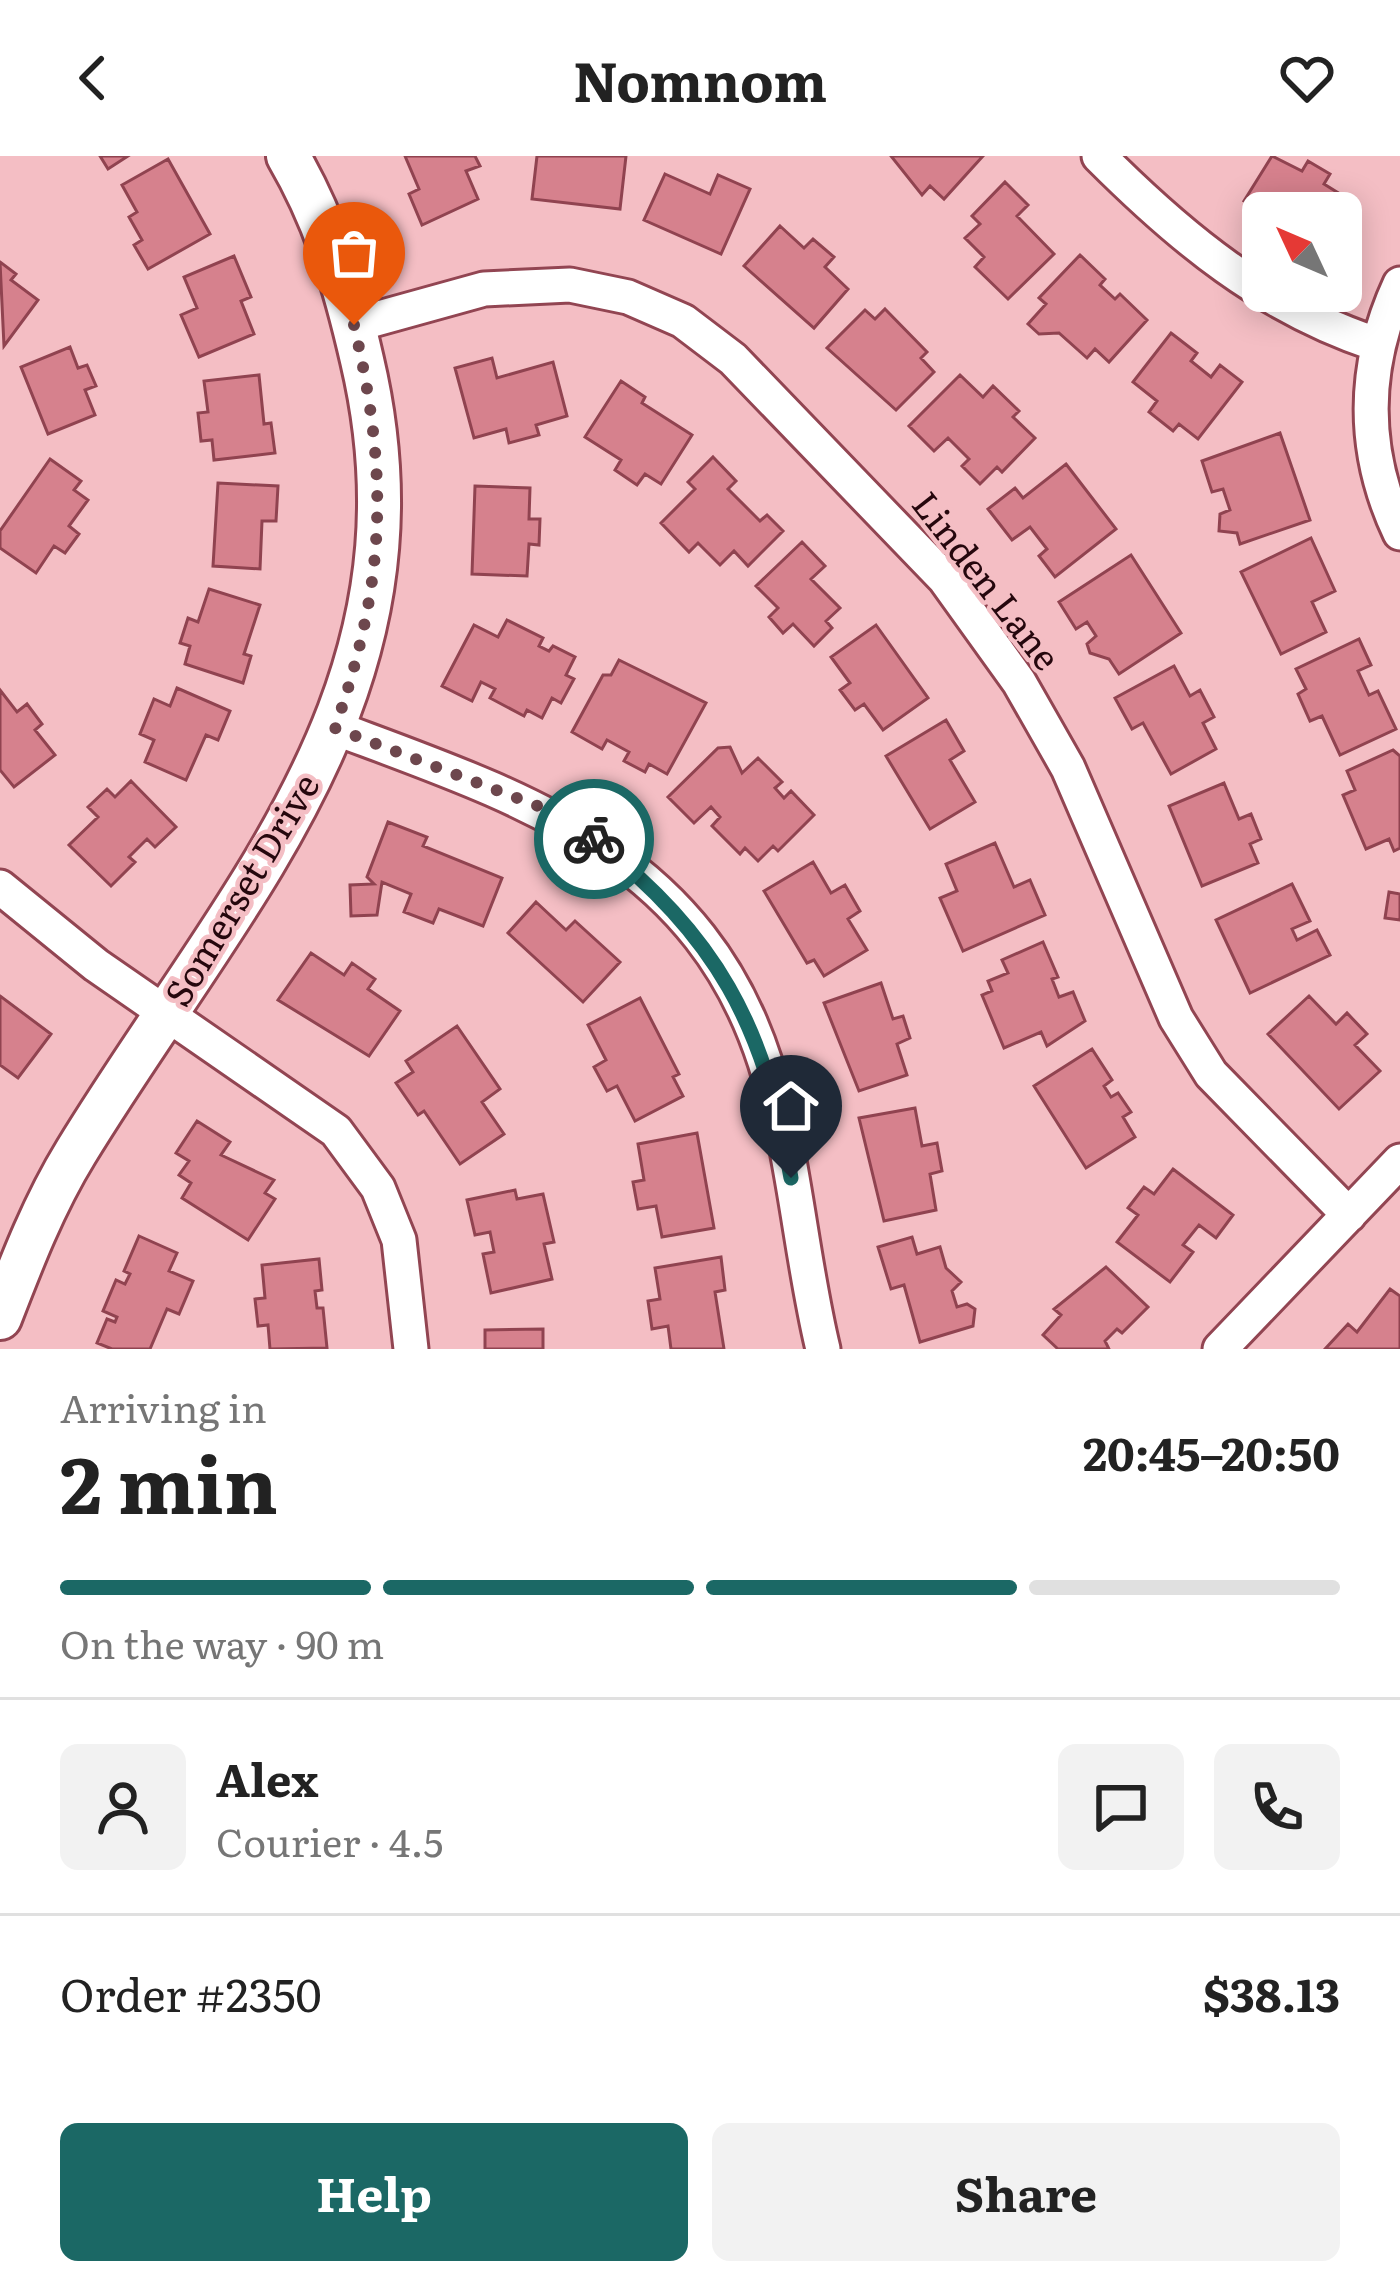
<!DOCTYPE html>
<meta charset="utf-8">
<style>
body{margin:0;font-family:Literata,serif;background:#f2f2f2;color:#222;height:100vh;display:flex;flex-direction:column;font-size:45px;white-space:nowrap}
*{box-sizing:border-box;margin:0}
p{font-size:39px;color:#767676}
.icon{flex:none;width:66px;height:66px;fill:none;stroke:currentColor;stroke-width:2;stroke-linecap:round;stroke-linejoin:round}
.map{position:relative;height:1193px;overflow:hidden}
.panel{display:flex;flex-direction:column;background:#fff;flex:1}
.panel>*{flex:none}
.needle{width:78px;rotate:314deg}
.fabs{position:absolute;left:1242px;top:36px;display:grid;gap:24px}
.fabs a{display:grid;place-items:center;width:120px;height:120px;border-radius:18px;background:#fff;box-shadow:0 6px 30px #0003;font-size:60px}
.pin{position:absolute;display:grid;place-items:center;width:102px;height:102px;color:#fff;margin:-123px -51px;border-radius:50% 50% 50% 0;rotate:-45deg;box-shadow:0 0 12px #0007}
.pin .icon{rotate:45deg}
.courier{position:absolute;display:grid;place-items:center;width:120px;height:120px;margin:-60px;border:9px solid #1b6865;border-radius:50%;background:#fff;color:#222;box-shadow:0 3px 15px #0007}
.overview em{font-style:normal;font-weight:700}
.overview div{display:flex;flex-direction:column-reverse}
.overview{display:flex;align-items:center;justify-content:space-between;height:204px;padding:0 60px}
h1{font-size:78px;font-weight:700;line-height:90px}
.bar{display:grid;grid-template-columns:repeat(4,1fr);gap:18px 12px;align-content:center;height:144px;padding:0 60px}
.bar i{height:15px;border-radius:9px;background:#e0e0e0}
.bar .on{background:#1b6865}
.bar p{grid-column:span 4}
.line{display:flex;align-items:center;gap:30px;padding:0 60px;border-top:3px solid #e0e0e0}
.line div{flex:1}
.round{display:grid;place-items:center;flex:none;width:126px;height:126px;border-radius:18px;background:#f2f2f2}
.action{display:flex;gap:24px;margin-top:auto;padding:24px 60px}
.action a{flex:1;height:138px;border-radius:18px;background:#1b6865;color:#fff;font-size:48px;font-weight:700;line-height:138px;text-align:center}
.action a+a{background:#f2f2f2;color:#222}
header{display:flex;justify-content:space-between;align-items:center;height:156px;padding:0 60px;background:#fff;font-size:54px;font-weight:700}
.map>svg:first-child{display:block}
.building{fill:#d6818d;stroke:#904350;stroke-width:3}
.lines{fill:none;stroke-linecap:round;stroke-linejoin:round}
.minor-casing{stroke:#924552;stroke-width:39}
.tertiary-casing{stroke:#924552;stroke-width:48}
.minor{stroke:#fff;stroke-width:33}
.tertiary{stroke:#fff;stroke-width:42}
.done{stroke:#6d474d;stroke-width:12;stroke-dasharray:0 21.6}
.route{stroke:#1b6865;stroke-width:15}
.labels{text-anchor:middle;stroke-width:9;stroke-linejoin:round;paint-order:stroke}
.street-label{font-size:36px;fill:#25070d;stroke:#f4bec4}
</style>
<header><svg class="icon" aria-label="back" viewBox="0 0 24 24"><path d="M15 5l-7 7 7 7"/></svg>Nomnom<svg class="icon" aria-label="heart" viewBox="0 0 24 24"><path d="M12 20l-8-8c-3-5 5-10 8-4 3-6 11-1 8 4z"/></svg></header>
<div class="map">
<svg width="1400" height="1193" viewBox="0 0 1400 1193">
<rect width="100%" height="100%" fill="#f4bec4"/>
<path class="building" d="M100,0H128L108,13Z
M405,0H475L480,10L466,15L478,43L422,69L409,38L419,33Z
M537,0H626L620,53L532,43Z
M891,0H983L944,43L930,30L922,39Z
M1272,0L1302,15L1308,5L1330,18L1324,28L1353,46L1341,66V57H1265L1244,45Z
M168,3L210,78L148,113L134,89L142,84L129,61L137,56L122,29Z
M665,18L710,38L718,19L750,33L721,98L644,64Z
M1005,26L1028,49L1017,60L1054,98L1008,143L975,111L984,101L965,82L980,68L972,60Z
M780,70L804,92L813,83L834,101L825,111L848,133L814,172L744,110Z
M1080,99L1105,123L1100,129L1115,143L1120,138L1147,164L1109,206L1095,193L1087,202L1059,177L1039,178L1028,168L1046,148L1039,142Z
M234,100L251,141L241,145L254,178L199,201L181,159L197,152L184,121Z
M0,106L16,118L11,124L38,144L4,190Z
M885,153L927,196L921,202L934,216L896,254L827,192L865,154L875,163Z
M1171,177L1197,197L1191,205L1211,221L1220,209L1242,226L1198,283L1179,268L1173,275L1149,256L1157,245L1133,226Z
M70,191L78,212L87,209L96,230L85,234L95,259L48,278L21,211Z
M492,202L497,222L553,206L567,260L536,269L539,279L509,287L506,273L474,282L455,212Z
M259,219L264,268L271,267L275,297L214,304L212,284L201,285L198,257L208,256L204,225Z
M960,219L983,241L993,230L1019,255L1013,261L1035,282L1002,316L997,311L980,328L962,310L969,303L948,282L934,295L909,270Z
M621,225L645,241L642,247L692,279L661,328L645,318L637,329L615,314L621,304L585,281Z
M1280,277L1310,364L1240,388L1237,377L1219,375L1220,358L1230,354L1223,333L1212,336L1202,305Z
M713,301L736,325L728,333L760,365L767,359L783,375L748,410L734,395L720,409L698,387L689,396L661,367L695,333L688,326Z
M50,303L81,325L74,334L88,344L69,370L79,378L65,397L54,390L36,417L0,392V375Z
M1066,308L1116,373L1055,421L1039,400L1047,393L1030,371L1012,384L988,353L1015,332L1023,342Z
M218,327L278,330L276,365H262L260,413L213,410Z
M475,330L530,332L529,363H540L539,389L529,388L527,420L472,418Z
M1311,382L1335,435L1312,446L1326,476L1281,498L1241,416Z
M802,386L825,410L811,423L840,452L826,465L832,472L814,490L793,468L783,477L769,461L778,452L756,430Z
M1131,399L1181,477L1119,518L1109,503L1090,497L1087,488L1096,480L1087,466L1076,473L1059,446Z
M209,433L260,449L244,498L251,500L243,527L185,508L190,490L180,487L188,462L198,466Z
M507,464L543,482L539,490L549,495L553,490L575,501L566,519L574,523L561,547L552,542L542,562L527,554L524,560L490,542L495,533L481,526L472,545L442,530L474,469L498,481Z
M876,469L928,542L883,574L864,548L855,554L840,534L850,527L831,501Z
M1359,483L1371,509L1358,515L1369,539L1378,535L1396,573L1340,599L1322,560L1310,565L1298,538L1306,533L1296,513Z
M619,504L706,547L667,618L649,608L645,616L624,605L629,596L607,584L602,593L572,576L603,519H611Z
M1174,510L1190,540L1200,534L1214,561L1203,567L1216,593L1171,618L1143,567L1132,573L1115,542Z
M177,532L230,555L218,584L206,579L186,624L145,606L154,584L140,578L154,543L170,550Z
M0,534L17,556L27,548L42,568L35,574L55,599L14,631L0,614Z
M946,564L964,595L950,604L975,646L930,673L886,600Z
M730,591L742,617L758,602L782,626L775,632L784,642L791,635L814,659L778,695L773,690L758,705L745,692L740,698L712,670L720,661L711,651L694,667L668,641L718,592Z
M1393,594L1400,600V692L1394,695L1389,683L1366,693L1343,639L1355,634L1347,615Z
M131,625L176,671L155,691L147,683L129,701L135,706L111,730L69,689L98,661L88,651L107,633L115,641Z
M1224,627L1239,663L1251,658L1261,683L1250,688L1258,707L1202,730L1169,650Z
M388,666L427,681L423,690L502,722L483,770L439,753L433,767L404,756L411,738L382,726L377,759L351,760L350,729L374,728L367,721Z
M995,687L1014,731L1030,724L1045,759L963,795L940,742L957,735L946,708Z
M813,706L831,737L845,729L860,755L848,763L867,794L824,820L814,804L807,807L764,735Z
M1292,728L1310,765L1292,773L1297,784L1317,774L1330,799L1250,837L1216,764Z
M1389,736L1400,738V764L1385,762Z
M536,746L566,774L575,765L620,806L583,846L508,777Z
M1043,786L1058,821L1052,823L1059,841L1073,836L1085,865L1047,890L1041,876L1004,892L982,839L992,835L988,825L1008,817L1002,804Z
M311,797L344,819L352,807L375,823L368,833L400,855L369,900L278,844Z
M881,827L893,863L903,860L910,882L897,888L907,919L859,935L824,847Z
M0,840L51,878L18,922L0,909Z
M1309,840L1336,868L1347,857L1367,878L1355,889L1380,915L1339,953L1268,878Z
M640,842L679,918L673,921L683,940L635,965L617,930L607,935L594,911L606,904L588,869Z
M457,870L500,933L482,946L504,978L460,1008L424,955L418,959L396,927L413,916L406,905Z
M1092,893L1112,924L1104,930L1111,941L1118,937L1131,956L1123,961L1135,981L1086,1012L1034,930Z
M915,952L922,990L937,987L942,1015L930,1018L936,1054L884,1065L859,962Z
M197,965L230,986L221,999L274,1024L265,1037L275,1043L248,1084L182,1042L191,1027L179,1019L189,1005L176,997Z
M697,977L714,1072L662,1081L656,1050L638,1053L633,1026L644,1024L638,988Z
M1173,1013L1233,1059L1216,1082L1199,1069L1183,1089L1193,1096L1170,1126L1117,1086L1138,1059L1128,1052L1144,1031L1154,1038Z
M515,1034L517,1043L543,1038L554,1086L544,1088L552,1123L491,1137L483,1098L494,1096L490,1076L475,1079L467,1044Z
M139,1080L177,1097L169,1115L193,1125L179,1158L167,1153L150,1193H112L97,1187L107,1163L115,1166L117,1161L103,1155L116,1124L125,1128L130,1118L124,1115Z
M912,1081L917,1098L940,1091L946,1112L961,1126L952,1135L957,1151L967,1148L975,1153L973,1170L920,1186L904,1129L891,1133L878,1091Z
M721,1101L725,1134L715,1136L724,1193H671L668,1170L652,1173L648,1145L660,1143L655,1112Z
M319,1103L322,1134L315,1135L317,1152H323L327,1192L270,1193L268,1169L258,1170L255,1143L265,1142L262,1109Z
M1106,1111L1148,1151L1122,1177L1117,1173L1105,1185L1109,1193H1058L1043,1179L1061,1159L1054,1153Z
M1390,1133L1400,1140V1193H1325L1348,1168L1357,1176Z
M543,1173V1193H485V1174Z"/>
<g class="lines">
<defs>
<path id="minor" d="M1099,0C1181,82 1264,151 1376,188
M1400,128C1362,210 1361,295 1400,377
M354,169L484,133L570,129L628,141L683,165L733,203L945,423L1019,526L1068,612L1176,862L1211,918L1349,1059
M335,572C519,641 697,696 765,906C795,999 800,1098 823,1193
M0,731L96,809L336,975L378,1032L399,1084L411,1193
M1220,1193L1400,1005"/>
<path id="tertiary" d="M0,1162C22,1105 44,1048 76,996C234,737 440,535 362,204C345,130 326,65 288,0"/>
</defs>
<use href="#minor" class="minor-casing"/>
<use href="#tertiary" class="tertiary-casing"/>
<use href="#minor" class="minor"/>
<use href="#tertiary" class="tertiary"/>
</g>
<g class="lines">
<path class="done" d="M354,169C389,319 386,426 335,572L538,650L594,683"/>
<path class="route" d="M594,683C717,781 764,867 791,1022"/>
</g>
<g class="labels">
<g class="street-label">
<text transform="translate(986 425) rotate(52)" y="13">Linden Lane</text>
<text transform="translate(242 734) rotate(-59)" y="13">Somerset Drive</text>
</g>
</g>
</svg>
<div class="fabs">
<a><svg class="needle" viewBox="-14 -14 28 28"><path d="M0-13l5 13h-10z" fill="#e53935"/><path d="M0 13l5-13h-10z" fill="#767676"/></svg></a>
</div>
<div class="pin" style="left:354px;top:169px;background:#ea580c"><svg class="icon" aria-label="bag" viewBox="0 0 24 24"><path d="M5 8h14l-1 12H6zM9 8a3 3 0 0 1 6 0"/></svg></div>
<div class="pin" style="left:791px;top:1022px;background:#1f2937"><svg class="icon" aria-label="home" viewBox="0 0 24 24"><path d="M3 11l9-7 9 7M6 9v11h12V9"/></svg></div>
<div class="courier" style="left:594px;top:683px"><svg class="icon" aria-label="bike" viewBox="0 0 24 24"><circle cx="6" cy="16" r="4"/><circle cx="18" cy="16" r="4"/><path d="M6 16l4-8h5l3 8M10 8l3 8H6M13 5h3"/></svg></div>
</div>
<section class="panel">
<div class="overview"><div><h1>2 min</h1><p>Arriving in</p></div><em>20:45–20:50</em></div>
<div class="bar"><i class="on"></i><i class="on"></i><i class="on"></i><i></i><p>On the way · 90 m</p></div>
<div class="line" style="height:216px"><a class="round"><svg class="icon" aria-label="person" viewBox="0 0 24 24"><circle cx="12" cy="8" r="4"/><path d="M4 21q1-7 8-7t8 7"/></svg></a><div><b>Alex</b><p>Courier · 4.5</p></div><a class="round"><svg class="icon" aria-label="chat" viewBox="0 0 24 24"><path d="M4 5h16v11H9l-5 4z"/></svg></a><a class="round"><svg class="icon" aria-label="phone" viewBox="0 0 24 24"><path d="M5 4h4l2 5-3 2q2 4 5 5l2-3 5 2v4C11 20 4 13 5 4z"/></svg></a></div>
<div class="line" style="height:156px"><div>Order #2350</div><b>$38.13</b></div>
<div class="action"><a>Help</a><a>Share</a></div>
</section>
